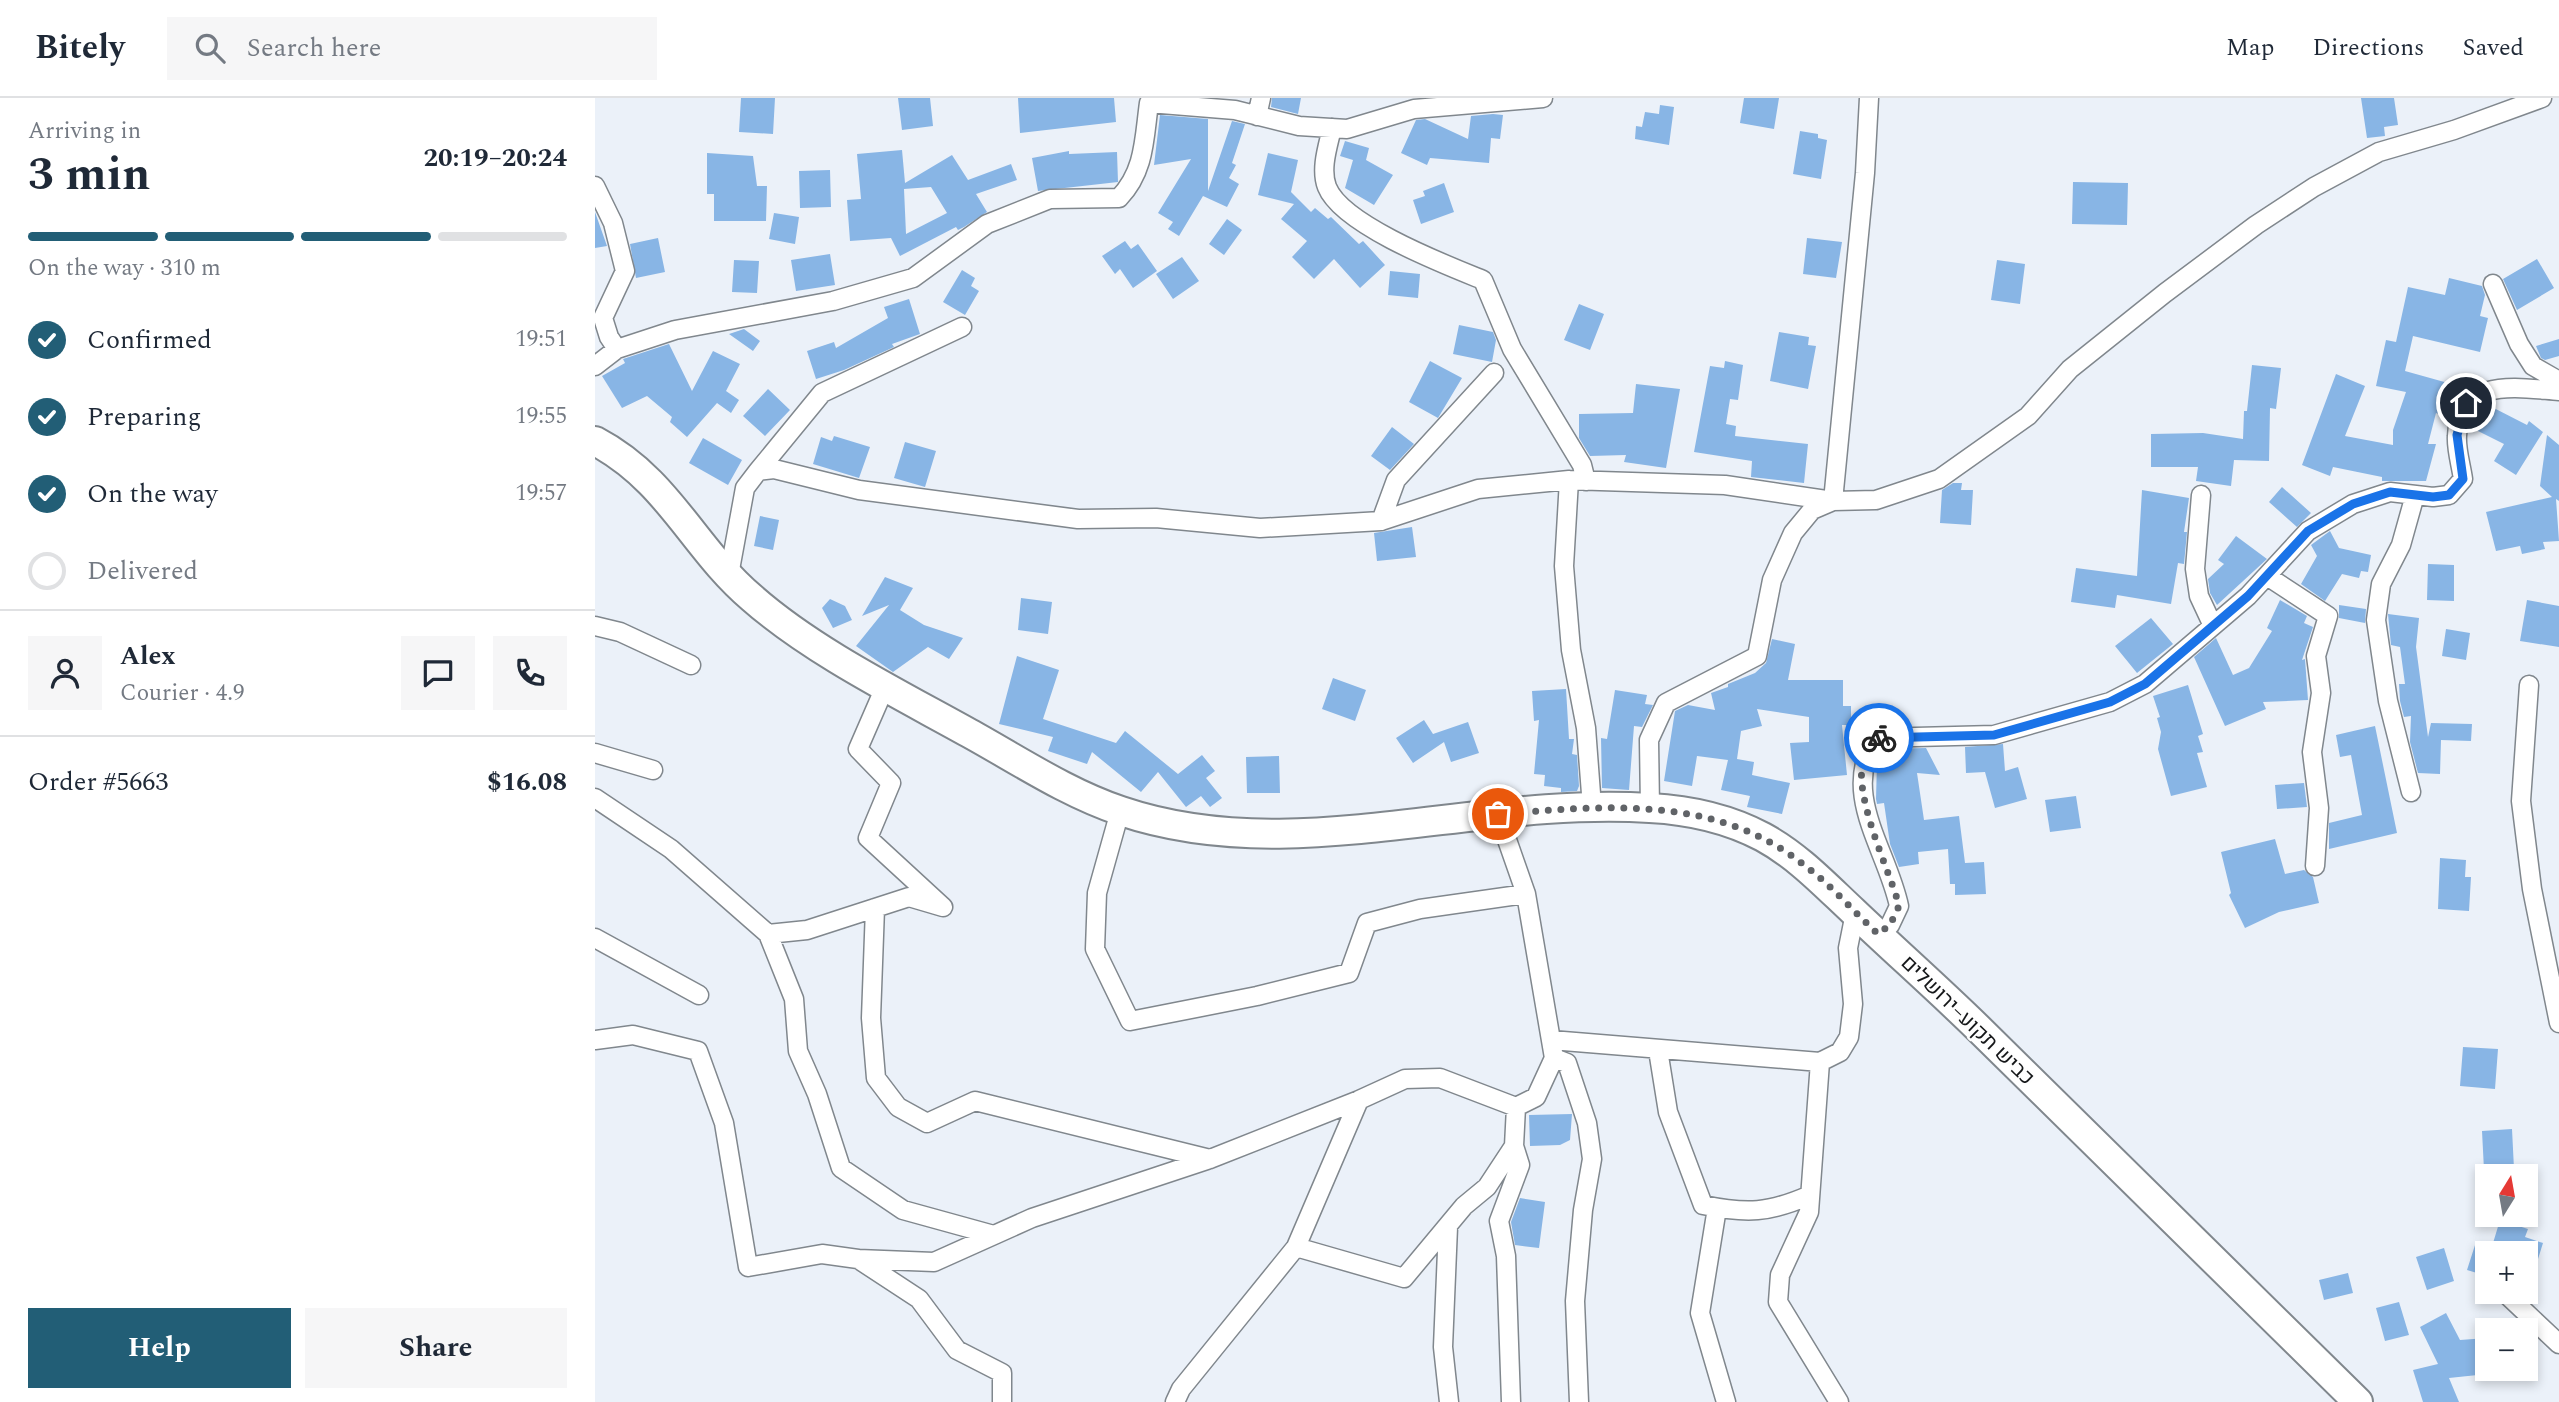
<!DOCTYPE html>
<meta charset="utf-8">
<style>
body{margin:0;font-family:Spectral,Heebo,serif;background:#f6f6f7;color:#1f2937;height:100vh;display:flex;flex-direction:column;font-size:26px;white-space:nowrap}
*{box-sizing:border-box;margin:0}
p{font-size:23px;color:#747a83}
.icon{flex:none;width:38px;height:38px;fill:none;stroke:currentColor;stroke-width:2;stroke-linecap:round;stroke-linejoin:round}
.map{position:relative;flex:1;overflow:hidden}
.sheet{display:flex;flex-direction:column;background:#fff;width:595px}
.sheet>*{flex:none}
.needle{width:46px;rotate:11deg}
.fabs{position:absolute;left:1880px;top:1066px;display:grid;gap:14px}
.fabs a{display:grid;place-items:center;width:63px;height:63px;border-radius:0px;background:#fff;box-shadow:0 4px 10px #0003;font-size:35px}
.pin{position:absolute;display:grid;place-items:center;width:60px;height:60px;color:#fff;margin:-30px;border:4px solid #fff;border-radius:50%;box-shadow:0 2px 7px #0007}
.courier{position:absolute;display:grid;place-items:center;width:70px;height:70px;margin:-35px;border:5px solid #1a73e8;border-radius:50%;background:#fff;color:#222;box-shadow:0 2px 9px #0007}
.overview em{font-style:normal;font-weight:700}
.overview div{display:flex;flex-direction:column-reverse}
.overview{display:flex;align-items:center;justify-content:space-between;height:119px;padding:0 28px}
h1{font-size:46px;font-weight:700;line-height:52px}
.bar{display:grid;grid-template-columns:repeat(4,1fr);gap:10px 7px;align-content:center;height:84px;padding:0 28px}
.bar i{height:9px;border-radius:5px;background:#e0e1e3}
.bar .active{background:#225e76}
.bar p{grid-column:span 4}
.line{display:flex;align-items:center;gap:18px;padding:0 28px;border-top:2px solid #e0e1e3}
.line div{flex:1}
.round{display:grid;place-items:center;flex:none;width:74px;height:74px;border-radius:0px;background:#f6f6f7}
ol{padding:0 28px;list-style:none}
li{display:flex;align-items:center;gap:21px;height:77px}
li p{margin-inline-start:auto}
li .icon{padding:7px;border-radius:50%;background:#225e76;color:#fff;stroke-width:4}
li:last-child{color:#747a83}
li i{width:38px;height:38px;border:4px solid #e0e1e3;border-radius:50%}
.cta{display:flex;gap:14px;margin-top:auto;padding:14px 28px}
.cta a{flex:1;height:80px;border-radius:0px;background:#225e76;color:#fff;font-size:28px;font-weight:700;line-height:80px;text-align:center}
.cta a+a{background:#f6f6f7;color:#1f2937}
header{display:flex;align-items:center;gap:42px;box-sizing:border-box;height:98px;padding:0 35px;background:#fff;border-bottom:2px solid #e0e1e3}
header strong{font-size:33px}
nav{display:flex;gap:38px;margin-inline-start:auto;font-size:24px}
.search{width:490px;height:63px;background:#f6f6f7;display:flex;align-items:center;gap:18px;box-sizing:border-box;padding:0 24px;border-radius:0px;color:#747a83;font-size:26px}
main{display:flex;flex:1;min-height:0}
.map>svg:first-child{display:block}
.building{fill:#88b5e5;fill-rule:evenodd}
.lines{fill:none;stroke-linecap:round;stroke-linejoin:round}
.minor-casing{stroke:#80878d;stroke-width:21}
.primary-casing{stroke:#80878d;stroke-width:32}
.minor{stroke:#fff;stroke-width:18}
.primary{stroke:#fff;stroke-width:28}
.done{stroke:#606367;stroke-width:7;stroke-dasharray:0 12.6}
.route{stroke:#1a73e8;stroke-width:9}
.labels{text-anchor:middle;stroke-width:5;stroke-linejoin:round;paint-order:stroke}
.street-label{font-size:21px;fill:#151719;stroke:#fefefe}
</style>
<header>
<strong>Bitely</strong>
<div class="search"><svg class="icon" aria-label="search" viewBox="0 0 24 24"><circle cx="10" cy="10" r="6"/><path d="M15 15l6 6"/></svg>Search here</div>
<nav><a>Map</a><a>Directions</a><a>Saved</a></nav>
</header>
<main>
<section class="sheet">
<div class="overview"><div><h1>3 min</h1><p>Arriving in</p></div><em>20:19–20:24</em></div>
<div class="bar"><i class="active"></i><i class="active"></i><i class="active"></i><i></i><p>On the way · 310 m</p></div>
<ol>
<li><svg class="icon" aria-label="check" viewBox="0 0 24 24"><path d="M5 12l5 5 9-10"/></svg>Confirmed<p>19:51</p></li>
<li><svg class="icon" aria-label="check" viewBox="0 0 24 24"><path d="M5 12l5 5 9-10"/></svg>Preparing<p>19:55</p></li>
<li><svg class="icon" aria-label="check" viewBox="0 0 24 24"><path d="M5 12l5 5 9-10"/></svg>On the way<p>19:57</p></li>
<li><i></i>Delivered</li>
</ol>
<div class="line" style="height:126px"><a class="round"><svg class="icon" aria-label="person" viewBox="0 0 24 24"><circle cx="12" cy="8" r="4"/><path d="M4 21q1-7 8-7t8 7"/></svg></a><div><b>Alex</b><p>Courier · 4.9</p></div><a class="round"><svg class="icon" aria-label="chat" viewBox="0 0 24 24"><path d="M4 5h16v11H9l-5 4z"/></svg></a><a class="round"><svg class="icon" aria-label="phone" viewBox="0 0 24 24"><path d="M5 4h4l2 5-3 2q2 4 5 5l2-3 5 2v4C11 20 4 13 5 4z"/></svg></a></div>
<div class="line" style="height:91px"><div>Order #5663</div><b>$16.08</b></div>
<div class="cta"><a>Help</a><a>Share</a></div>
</section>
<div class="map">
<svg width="1964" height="1304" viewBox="0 0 1964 1304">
<rect width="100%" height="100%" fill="#ebf1f9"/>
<path class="building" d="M146,0H180L178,36L144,34Z
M303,0H335L338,28L307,32Z
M423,0H519L521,24L425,35Z
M677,0H706L703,16L676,9Z
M1149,0H1184L1179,31L1145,25Z
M1766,0H1799L1803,27L1789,29L1790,38L1772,40Z
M1065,7L1079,9L1074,47L1040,41L1041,28L1047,29L1050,14L1064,16Z
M898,16L908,17L905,41L896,40L894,65L835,60L832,67L806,55L821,22L830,21L873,41L876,18Z
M565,17L613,21V93L637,23L650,26L637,65L641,67L634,80L644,86L632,109L608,98L584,138L573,131L578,124L563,115L596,61L559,67Z
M1205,33L1223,36V40L1232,42L1226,81L1198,76Z
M750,43L774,50L771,62L798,77L779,107L750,90L758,62L745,58Z
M307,52L310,85L357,57L373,82L416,66L422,82L381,96L392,114L369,129L363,132L361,129L305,158L296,140L255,143L252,102L266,101L262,56ZM336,89L352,115L311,136L309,91Z
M474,53V56L522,54L523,84L443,93L437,60Z
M112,55L158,58L162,88H172L171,123H119V96H112Z
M673,55L703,62L696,94L716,114L720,110L733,121L736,119L764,146L768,143L790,167L765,190L739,161L719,181L697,159L712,143L686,121L699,106L663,97Z
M235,72L236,109L205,110L204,73Z
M1478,84L1533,85L1532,127L1477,126Z
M849,85L859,114L826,126L818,102L830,98L828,93Z
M0,114L12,148L0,150Z
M179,115L204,119L200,146L174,141Z
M632,121L647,132L629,157L614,146Z
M63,140L70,174L41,180L35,146Z
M1212,140L1247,144L1241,180L1208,176Z
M530,143L536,151L543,146L562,173L538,190L525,171L520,176L507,158Z
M235,156L240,187L201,193L196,162Z
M587,159L604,183L578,201L561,176Z
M1942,161L1959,190L1922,212L1908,181Z
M139,162L164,163L162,195L137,194Z
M1402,162L1430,166L1425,206L1396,202Z
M367,172L380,180L376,188L384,193L370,217L348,204Z
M795,173L825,176L823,200L793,197Z
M1854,180L1887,188L1890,197L1885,218L1893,220L1885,254L1818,238L1810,273L1853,285L1849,318L1841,315L1833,346H1841L1831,383H1787V379L1738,369L1735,378L1707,367L1741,276L1770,288L1750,338L1798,347V332L1811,294L1781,288L1791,242L1801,244L1813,189L1850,197Z
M314,201L325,236L297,246L299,249L249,272L221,281L212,253L239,244L241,250L293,220L289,209Z
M984,206L1009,216L995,252L969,242Z
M864,227L898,234L901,242L897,264L858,256Z
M149,231L165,243L158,253L134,236Z
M1184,234L1214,239L1213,247L1221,248L1213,291L1175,283Z
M1964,241V258L1950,262L1946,260L1941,248Z
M74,246L97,293L118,253L145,266L131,293L144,302L136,315L122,305L92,339L75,324L77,319L52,298L27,310L7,278L30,265L28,261Z
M835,263L867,280L843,320L814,304Z
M1130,263L1148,267L1143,302L1135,301L1131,326L1141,328L1140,338L1213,346L1209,385L1156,379L1157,363L1099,354L1115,268L1129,270Z
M1657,267L1686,270L1681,311L1675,310L1674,363L1639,362L1636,388L1601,383L1603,369H1556V336L1608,335L1648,341L1649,313H1652Z
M1041,286L1085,291L1071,370L1029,364L1031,357L995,358L984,340V316L1038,315Z
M173,291L195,312L170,338L148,318Z
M1891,306L1932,327L1934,323L1948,334L1921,377L1899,363L1909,346L1875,329L1882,313Z
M797,329L819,346L795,372L776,358Z
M1952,337L1964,347V403L1961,401L1964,443L1948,444L1950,451L1927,456L1925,448L1901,453L1891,414L1957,399L1945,388Z
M239,338L275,349L264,380L218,366L226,339L237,343Z
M108,340L147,362L133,387L94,365Z
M310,344L341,353L330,389L299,380Z
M1358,385H1367L1366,392H1378L1376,427L1345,425L1347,392Z
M1687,389L1716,415L1702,429L1674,404Z
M1547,392L1594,400L1589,434H1592L1589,466L1583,465L1576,506L1522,497L1520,510L1476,504L1481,470L1542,478Z
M165,418L184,422L178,452L159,448Z
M817,429L821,459L782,463L779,435Z
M1735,433L1744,450L1776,457L1773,474L1766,473L1764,480L1747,476L1730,503L1706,486L1722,458L1716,447Z
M1641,438L1672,461L1622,507L1615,495L1613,481L1629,466L1623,462Z
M1833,466L1859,467V503L1832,502Z
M290,479L318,490L305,512L329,527L368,540L354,561L333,549L298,574L261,548L294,507L267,518Z
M426,500L457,504L453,536L423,532Z
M235,501L250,508L257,522L238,530L227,510Z
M1685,502L1712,518L1709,525L1718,529L1707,562L1710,561L1713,602L1668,604L1671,611L1630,628L1599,559L1621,540L1638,577L1654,570L1677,533L1672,530Z
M1932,502L1964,508V549L1925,543Z
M1744,507L1771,511L1770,525L1744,520Z
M1793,516L1824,520L1821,549L1833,639L1836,625L1877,626L1876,643L1846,642L1845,676L1823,675L1815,644L1816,618L1809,619L1805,603L1804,586H1810L1805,549L1796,547Z
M1556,520L1578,546L1542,575L1520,548Z
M1851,531L1875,535L1871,562L1847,558Z
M1177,541L1200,546L1193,582H1248V608H1256V627H1247L1252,677L1199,682L1195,645L1214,644V619L1162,611L1167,628L1146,633L1142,661L1159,664L1157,677L1195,685L1187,716L1152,709L1155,698L1126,692L1133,662L1102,658L1097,688L1069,683L1080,613L1093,607L1120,612L1116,595L1133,589V586L1160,575L1171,565Z
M422,558L464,572L448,621L521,645L530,633L583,676L607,657L620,673L611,680L627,700L615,709L606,698L591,709L563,674L546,694L497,654L492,666L453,653L458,639L404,626Z
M738,580L771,592L760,623L727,611Z
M1593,587L1608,636L1603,638L1608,654L1602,655L1612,689L1576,698L1563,651L1566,634L1562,620L1565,619L1558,598Z
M971,591L974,641H979L977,656L982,657L984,688L982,693L966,694V690L949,688L950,677L939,676L944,622L939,623L937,593Z
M1020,592L1052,597L1050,606L1058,607L1047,629L1039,628L1034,692L1007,690L1006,640L1012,641Z
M829,622L838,636L873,624L884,655L856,664L849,644L818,665L801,640Z
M1780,628L1802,735L1734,751V725L1767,717L1756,657L1745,659L1741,637Z
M1408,646L1410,673L1423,669L1432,701L1400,710L1390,674L1371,675L1370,649Z
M1331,650L1345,677L1322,675L1329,722L1364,718L1370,765L1389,764L1391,796L1360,797V786H1355L1353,751L1323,754L1324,766L1304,769L1295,746L1289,705L1282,706L1281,701L1282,664L1288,651Z
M684,658L685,695H652L651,659Z
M1709,685L1712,709L1682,711L1680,687Z
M1481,698L1486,730L1455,734L1450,702Z
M1680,741L1690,776L1709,772L1718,779L1724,805L1684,814L1650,830L1634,797L1636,795L1626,754Z
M1845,760L1871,762L1870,779H1876L1874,813L1843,811Z
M1868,949L1903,951L1900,991L1865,988Z
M977,1016L975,1042L965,1047L935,1048L934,1017Z
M1917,1031L1919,1071L1889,1072L1887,1033Z
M925,1100L950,1104L944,1150L920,1147L916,1124Z
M1905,1122L1933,1131L1930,1139L1948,1145L1933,1193L1930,1192V1155H1895Z
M1881,1144L1892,1148V1178L1872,1172Z
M1849,1150L1859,1183L1832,1192L1821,1159Z
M1753,1175L1758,1195L1729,1202L1724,1182Z
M1804,1204L1814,1237L1790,1243L1781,1210Z
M1851,1215L1865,1242L1892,1240V1276L1854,1280L1864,1304H1828L1818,1272L1843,1266L1825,1229Z"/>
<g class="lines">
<defs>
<path id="minor" d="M662,18L666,0
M737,30C733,48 725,71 732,89C747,127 851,167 888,182L917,251L987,367L991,383
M0,88L18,125L30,173L8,220L14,239L22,251
M1898,186L1924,246L1938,268L1964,283
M0,268L22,251L80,232L238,203L318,180L392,126L455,101L524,100C550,73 549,41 554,5L640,12L704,28L752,31L819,11L948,0
M163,373L227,295L367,229
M974,382L969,468L976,552L991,630L997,709
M1606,397L1600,471L1604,498L1618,528
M786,423L801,382L899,275
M134,477L150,390L163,373L179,371L264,392L483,421L561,420L665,430L786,423L883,391L974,382L1130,387L1238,403L1270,75L1274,0
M1672,478L1733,518L1721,558L1726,595L1717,654L1724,710L1720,768
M0,528L25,534L96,567
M1934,587L1926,703L1937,791L1964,925
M0,655L58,672
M1816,694L1793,603L1781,522L1786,486L1806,447L1820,397
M0,700L76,751L173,836L212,832L314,799L348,809L273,740L296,685L263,651L290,589
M1055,710L1054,642L1071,605L1162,558L1177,482L1198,435L1217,412L1238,403L1281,402L1344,381L1433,318L1475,271L1570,195L1661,127L1719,89L1784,54L1859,32L1947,0
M525,713L502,795L500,851L535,923L662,898L754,875L772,825L825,811L931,796
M280,810L276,920L281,980L303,1009L332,1025L380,1003L615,1061
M173,836L199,901L203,953L222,996L246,1070L308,1112L395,1136
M1283,836L1295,827L1304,808C1292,751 1245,696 1281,640L1399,637L1515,604L1550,586L1653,498L1713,433L1758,406L1795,394L1838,399L1854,397L1868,381C1866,367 1861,351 1862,338C1864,278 1922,290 1964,293
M0,840L104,897
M0,942L38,937L103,953L129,1025L153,1169L227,1156L263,1161L324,1201L362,1252L407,1275V1304
M956,942L1225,964
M1063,952L1073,1014L1108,1107C1152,1116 1174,1115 1215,1097
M959,960L972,965L992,1025L997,1061L988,1112L980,1203L984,1304
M1122,1110L1105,1215L1131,1304
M853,1129L848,1249L854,1304
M701,1149L809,1180L869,1108L892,1089L919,1048L921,1009
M263,1161L339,1164L437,1120L615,1061L764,1002
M1909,1194L1964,1246
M580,1304L586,1291L701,1149L764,1002L810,981L845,980L921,1009L941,999L959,960L931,796L903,716
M916,1304L911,1158L904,1123L925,1067L919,1048
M1244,1304L1183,1204L1185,1177L1214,1114L1225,964L1245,954L1254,939L1258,906L1253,850L1260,815"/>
<path id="primary" d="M0,343C74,382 98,450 157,500C217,553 304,596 374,635C423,662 472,695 526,713C697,771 880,698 1055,710C1094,712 1134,721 1168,739C1203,758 1230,787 1258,813C1300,853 1342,890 1383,930C1509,1055 1636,1179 1763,1304"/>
</defs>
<use href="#minor" class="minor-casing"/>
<use href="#primary" class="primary-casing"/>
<use href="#minor" class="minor"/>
<use href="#primary" class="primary"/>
</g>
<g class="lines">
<path class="done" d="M903,716C1010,708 1120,696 1209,767C1236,787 1259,814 1283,836L1295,827L1304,808C1296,772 1238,663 1284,640"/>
<path class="route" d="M1284,640L1399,637L1515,604L1550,586L1653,498L1713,433L1758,406L1795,394L1838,399L1854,397L1868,381L1862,337L1871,305"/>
</g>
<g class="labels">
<g class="street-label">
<text transform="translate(1373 922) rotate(44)" y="7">כביש תקוע–ירושלים</text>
</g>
</g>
</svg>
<div class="fabs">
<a><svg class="needle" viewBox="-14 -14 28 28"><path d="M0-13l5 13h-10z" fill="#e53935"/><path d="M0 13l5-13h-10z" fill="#747a83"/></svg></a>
<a>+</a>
<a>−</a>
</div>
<div class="pin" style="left:903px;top:716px;background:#ea580c"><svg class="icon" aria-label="bag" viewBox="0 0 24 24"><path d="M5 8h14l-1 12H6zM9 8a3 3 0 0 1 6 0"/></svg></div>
<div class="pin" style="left:1871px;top:305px;background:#1f2937"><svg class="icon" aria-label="home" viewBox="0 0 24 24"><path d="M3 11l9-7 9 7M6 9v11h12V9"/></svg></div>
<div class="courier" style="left:1284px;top:640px"><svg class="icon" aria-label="bike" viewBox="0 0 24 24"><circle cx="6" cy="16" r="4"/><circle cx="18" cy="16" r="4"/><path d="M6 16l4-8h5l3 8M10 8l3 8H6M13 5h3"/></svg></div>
</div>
</main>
